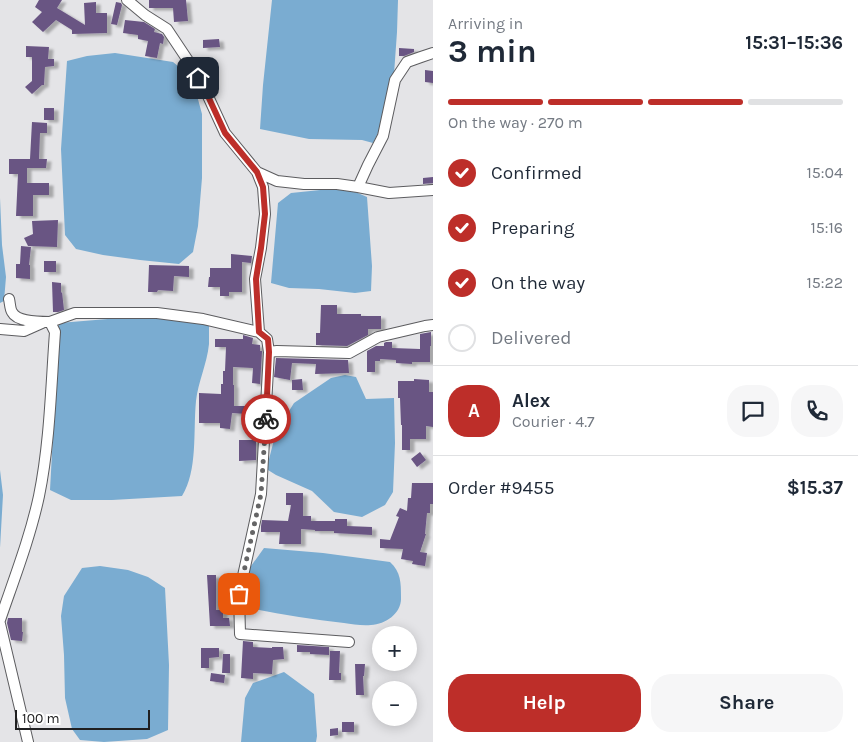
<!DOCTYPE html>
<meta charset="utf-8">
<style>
body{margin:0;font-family:Karla,sans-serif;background:#f6f6f7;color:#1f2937;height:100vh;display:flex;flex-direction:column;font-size:19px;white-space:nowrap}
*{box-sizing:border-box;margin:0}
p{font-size:16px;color:#747a83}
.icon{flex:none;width:28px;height:28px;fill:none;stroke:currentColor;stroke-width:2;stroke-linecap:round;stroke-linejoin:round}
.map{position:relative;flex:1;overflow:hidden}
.side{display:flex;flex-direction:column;background:#fff;width:425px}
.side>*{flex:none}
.tools{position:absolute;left:372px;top:626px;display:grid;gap:10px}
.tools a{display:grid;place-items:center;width:45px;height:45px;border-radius:50%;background:#fff;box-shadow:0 2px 12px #0003;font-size:25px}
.scale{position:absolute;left:15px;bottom:12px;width:135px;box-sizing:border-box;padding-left:5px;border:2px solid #202021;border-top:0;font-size:14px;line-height:18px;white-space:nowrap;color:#202021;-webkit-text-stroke:4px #fff;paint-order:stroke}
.pin{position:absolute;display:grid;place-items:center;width:42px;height:42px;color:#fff;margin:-21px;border-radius:10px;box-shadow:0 2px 8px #0006}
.courier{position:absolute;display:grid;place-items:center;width:50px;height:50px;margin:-25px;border:4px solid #bd2e29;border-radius:50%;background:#fff;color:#222;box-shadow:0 1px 6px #0007}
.summary em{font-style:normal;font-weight:700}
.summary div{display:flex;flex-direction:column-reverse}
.summary{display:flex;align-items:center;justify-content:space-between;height:85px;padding:0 15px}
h1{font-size:32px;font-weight:700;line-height:38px}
.bar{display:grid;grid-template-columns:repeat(4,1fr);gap:8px 5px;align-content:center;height:60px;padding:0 15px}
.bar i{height:6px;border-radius:4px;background:#e0e1e3}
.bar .active{background:#bd2e29}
.bar p{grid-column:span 4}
.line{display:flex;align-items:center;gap:12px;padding:0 15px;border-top:1px solid #e0e1e3}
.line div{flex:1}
.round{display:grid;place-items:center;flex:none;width:52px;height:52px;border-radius:20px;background:#f6f6f7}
ol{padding:0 15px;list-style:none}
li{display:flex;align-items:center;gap:15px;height:55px}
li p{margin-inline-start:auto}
li .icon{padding:5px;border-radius:50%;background:#bd2e29;color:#fff;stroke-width:4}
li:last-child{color:#747a83}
li i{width:28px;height:28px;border:2px solid #e0e1e3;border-radius:50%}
.cta{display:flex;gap:10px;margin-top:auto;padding:10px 15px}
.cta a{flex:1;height:58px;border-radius:20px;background:#bd2e29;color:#fff;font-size:20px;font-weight:700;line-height:58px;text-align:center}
.cta a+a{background:#f6f6f7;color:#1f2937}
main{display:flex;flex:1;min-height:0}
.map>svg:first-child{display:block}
.water{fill:#7aacd1}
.building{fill:#695483;filter:url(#shadow)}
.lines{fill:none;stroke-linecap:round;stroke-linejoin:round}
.minor-casing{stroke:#5c5c5f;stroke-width:12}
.minor{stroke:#fff;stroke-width:10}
.done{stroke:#656566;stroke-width:5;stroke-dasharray:0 9}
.route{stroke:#bd2e29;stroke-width:6}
</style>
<main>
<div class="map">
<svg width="433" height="742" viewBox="0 0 433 742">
<defs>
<filter id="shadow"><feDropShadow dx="4.5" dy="2.5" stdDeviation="1" flood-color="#0004"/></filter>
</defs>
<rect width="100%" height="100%" fill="#e4e4e7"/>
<path class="water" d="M272,0H398L397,32L394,74L379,131L373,143L362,140L309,139L260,129L263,85Z
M115,53L173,62L189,75L193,81L202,114V178L198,226L193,252L179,264L140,260L103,255L76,249L65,235L61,149L67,61L87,56Z
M330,189L351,190L367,197L372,266L371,291L355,293L319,289L289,288L271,283L278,203L291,193Z
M0,198L2,245L6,277L4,301L0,303Z
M144,316L193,321L209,325C209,331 209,338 209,344C207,364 198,382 196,401C193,432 198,470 182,496L112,500H71L50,490L59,323Z
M345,375L356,377L366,399L394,398L395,443L393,492L385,505L362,517L334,512L312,491L276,475L268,470V463L276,432L294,403L331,378Z
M0,470L3,495L0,548Z
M264,548L323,553L390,562C401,572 401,583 401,597C402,613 386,624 371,625C362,626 352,624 344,623C312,620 280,614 248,608L246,585V573Z
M100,566L128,570L148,577L165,588L169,665L168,730L147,739L104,742L80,740L72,729L65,698L64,655L61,616L64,596L82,568Z
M284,672L314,694L317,736L316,742H241L245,698L253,683Z"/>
<path class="building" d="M39,0H62L57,8L85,25L84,3L96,2V13H107V33L72,34V30L56,20L43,32L32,22L42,12L35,7Z
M149,0H186L188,21L174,22L173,8H149Z
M116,2L121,3L122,5L117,25L111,24Z
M125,20L144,22L155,29L154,32L162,34L164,37L163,44L160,43L157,58L145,56L148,41L138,39V35L123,33Z
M219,39L220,47L203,48V40Z
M26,46L49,47L48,59H54V66L45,67L44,85H42L32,94L25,87L32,81V57H26Z
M399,48L414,49V52L404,56H399Z
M425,70L433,71V83L425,82Z
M44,108H54V120H44Z
M32,122L47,123V133H40L39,159H47L46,168H27V183H49V195H33V216H16L18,174H9V159H30Z
M433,177V183L423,184V178Z
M58,220L57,247L28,246L24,238L33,234L32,221Z
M21,246L31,247L29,265H30V279L16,278V264H20Z
M231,254L252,256L251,263L242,262V292H229V296H220V287H208L209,277H210V268H231Z
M44,261H56V272H44Z
M149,265L189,266V277L174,276L173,291L158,290L157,292H148Z
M52,282L61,283V293L62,292L64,310L58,312H53Z
M321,305H337V314H361V316H381V329H368V335L347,346L316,345V333H320Z
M431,332V346H430V362H412V364L396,363V360L380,359V361H375V372H367V351L376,346H384V343L386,342H392V348L420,349V334Z
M243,335L253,338L252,344L260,345V351H262V352L260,384L252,383L253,368L233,367V385H234V406H247V414L232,413L230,429L220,428V423H199V393L221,394V384H223V371H225L226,347H215V339H243Z
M276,358L348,360L349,373L315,374L316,364L292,363L290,380L274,377Z
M302,379L303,390H292V380Z
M414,379L429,380V392H433V427L426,426V439H410V450H402V425H401L400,398H398V381H414Z
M239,440H256V460L239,461Z
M420,452L426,460L417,467L411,459Z
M412,483H433V504H430V513H427L425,534H426L420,552L427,553L425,566L412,564L413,561L401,559L403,549L380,548V539L390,540L399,517L396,516L400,508L407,511L408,498H411Z
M286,493H303V516H311V521H335V519H347V526L372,527V535L334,533V531H315V530L301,529V544H279L280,532H261V526L262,520L288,521L291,505H286Z
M207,575H216V610H223V618H229L230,626H210Z
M8,618H22V632H23L22,641L11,640L7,623Z
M243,641L253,642V647L272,648V647H283L284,659L273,660L272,674L253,673V679L241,678Z
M297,645L329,647V655L310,654V652H297Z
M201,648H219V657L209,658V668H201Z
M330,651H340L339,673H341V680H329Z
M223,654H230V673H222Z
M355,664H365L364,676H363L364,695H356Z
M211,673L225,675L224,683L210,681Z
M342,722H354V732H342Z
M338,728V735L330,736V729Z"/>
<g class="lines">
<defs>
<path id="minor" d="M127,0L145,15L167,29L189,62L207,94L225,133L257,172L277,181L304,184H337L358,187L368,165L383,136L395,80L407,62L421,57L433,53
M257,172L263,187L265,214L261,248L255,279L259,332
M358,187L389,193L433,190
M9,299C10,303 10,309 12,312C17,322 39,322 50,322
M0,329L24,331L42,323
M269,352L261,494L239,594L240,634L349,642
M0,620C14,579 30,538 39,496C50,442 51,386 55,332L50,322L75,313H157L203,319L259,332L267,339L269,352L277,351L349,353L378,337L425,326L433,325
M0,624L28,742"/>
</defs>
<use href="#minor" class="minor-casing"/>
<use href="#minor" class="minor"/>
</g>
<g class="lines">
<path class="done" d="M239,594L261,494L266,419"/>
<path class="route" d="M198,78L207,94L225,133L257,172L263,187L265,214L261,248L256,279L259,332L268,339L269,352L266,419"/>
</g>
</svg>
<div class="tools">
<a>+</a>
<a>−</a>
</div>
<div class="scale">100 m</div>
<div class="pin" style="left:239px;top:594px;background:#ea580c"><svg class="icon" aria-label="bag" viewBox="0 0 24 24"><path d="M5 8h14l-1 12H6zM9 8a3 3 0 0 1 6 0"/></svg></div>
<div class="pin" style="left:198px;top:78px;background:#1f2937"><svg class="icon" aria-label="home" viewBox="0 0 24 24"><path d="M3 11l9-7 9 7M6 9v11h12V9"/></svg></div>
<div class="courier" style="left:266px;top:419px"><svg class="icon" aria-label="bike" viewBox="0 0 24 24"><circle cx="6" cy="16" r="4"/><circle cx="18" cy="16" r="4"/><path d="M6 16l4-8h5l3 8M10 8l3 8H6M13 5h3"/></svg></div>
</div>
<section class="side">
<div class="summary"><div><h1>3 min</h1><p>Arriving in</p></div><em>15:31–15:36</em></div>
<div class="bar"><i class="active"></i><i class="active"></i><i class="active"></i><i></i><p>On the way · 270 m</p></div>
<ol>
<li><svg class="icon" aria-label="check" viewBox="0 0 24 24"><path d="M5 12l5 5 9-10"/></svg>Confirmed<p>15:04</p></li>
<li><svg class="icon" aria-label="check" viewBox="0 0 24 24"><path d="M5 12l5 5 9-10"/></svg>Preparing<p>15:16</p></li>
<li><svg class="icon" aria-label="check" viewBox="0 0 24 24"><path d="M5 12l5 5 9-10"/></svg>On the way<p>15:22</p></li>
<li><i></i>Delivered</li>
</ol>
<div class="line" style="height:90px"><b class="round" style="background:#bd2e29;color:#fff">A</b><div><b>Alex</b><p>Courier · 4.7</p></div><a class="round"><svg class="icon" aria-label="chat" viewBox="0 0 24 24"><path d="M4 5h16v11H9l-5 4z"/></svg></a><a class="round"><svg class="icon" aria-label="phone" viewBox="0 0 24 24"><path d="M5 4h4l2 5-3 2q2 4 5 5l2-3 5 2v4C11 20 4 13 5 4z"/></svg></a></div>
<div class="line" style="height:65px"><div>Order #9455</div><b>$15.37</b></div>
<div class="cta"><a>Help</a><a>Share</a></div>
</section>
</main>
